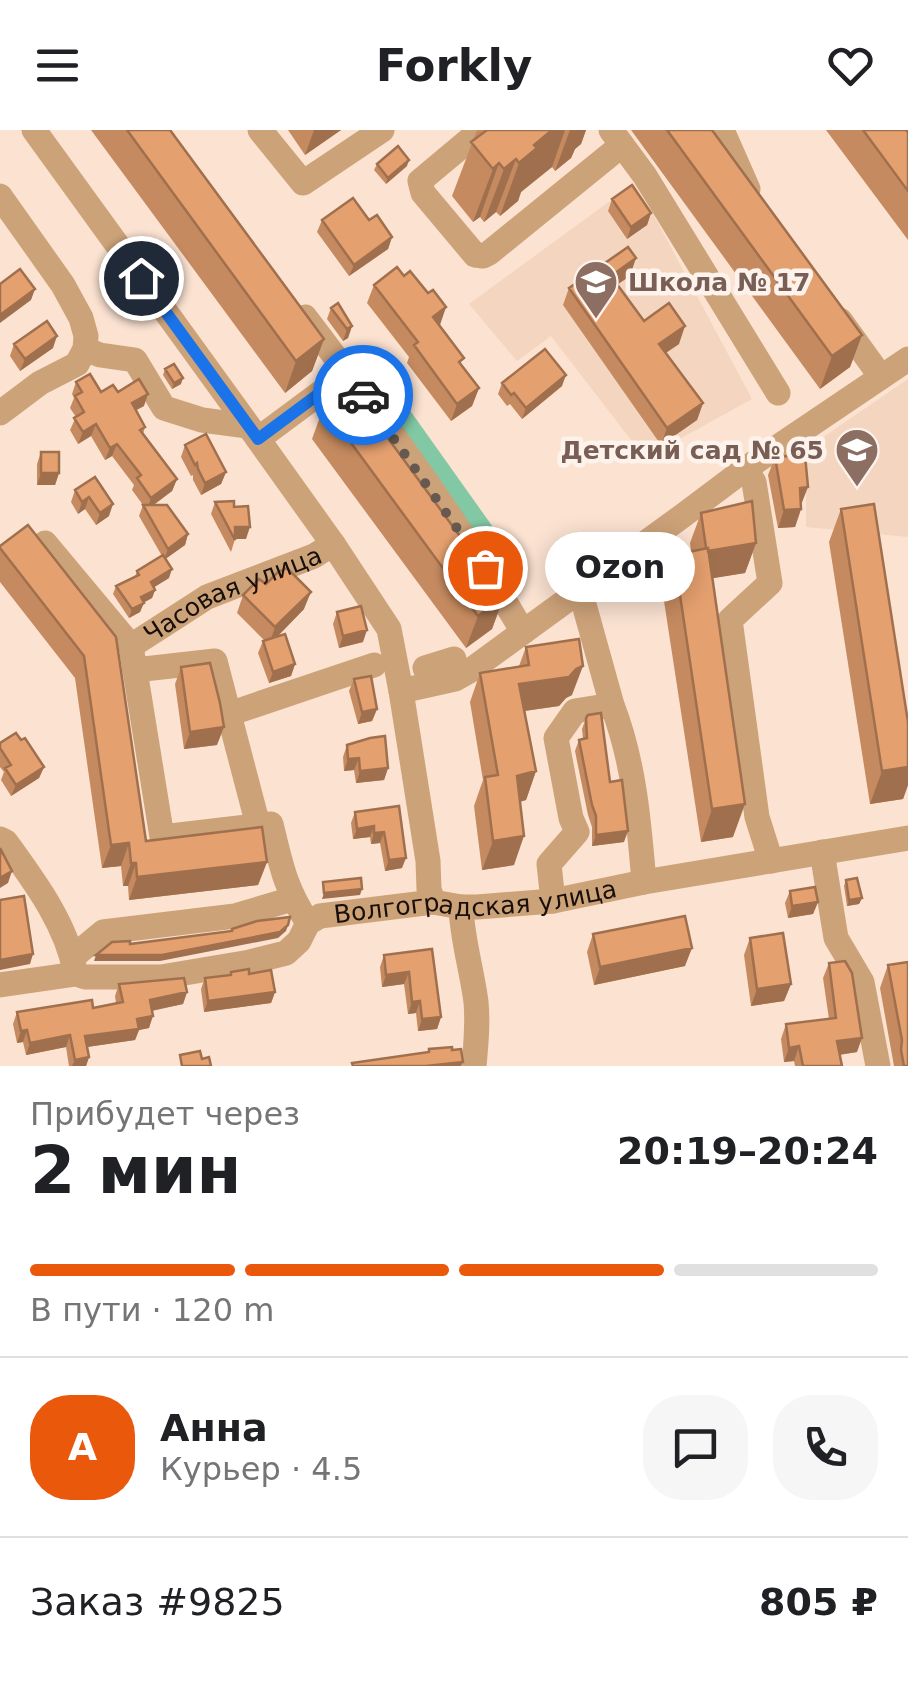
<!DOCTYPE html>
<html lang="ru">
<meta charset="utf-8">
<style>
body{margin:0;font-family:"DejaVu Sans",sans-serif;background:#f6f6f6;color:#202124;height:100vh;display:flex;flex-direction:column;font-size:38px;white-space:nowrap}
*{box-sizing:border-box;margin:0}
p{font-size:32px;color:#757577}
.icon{flex:none;width:55px;height:55px;fill:none;stroke:currentColor;stroke-width:2;stroke-linecap:round;stroke-linejoin:round}
.map{position:relative;height:936px;overflow:hidden}
.side{display:flex;flex-direction:column;background:#fff;flex:1}
.side>*{flex:none}
.pin{position:absolute;display:grid;place-items:center;width:85px;height:85px;color:#fff;margin:-42px;border:5px solid #fff;border-radius:50%;box-shadow:0 2px 10px #0007}
.courier{position:absolute;display:grid;place-items:center;width:100px;height:100px;margin:-50px;border:8px solid #1a73e8;border-radius:50%;background:#fff;color:#222;box-shadow:0 2px 12px #0007}
.bubble{position:absolute;height:70px;border-radius:35px;background:#fff;box-shadow:0 5px 25px #0003;font-size:32px;font-weight:800;line-height:70px;text-align:center}
.overview em{font-style:normal;font-weight:800}
.overview div{display:flex;flex-direction:column-reverse}
.overview{display:flex;align-items:center;justify-content:space-between;height:170px;padding:0 30px}
h1{font-size:65px;font-weight:800;line-height:75px}
.bar{display:grid;grid-template-columns:repeat(4,1fr);gap:15px 10px;align-content:center;height:120px;padding:0 30px}
.bar i{height:12px;border-radius:8px;background:#e0e0e0}
.bar .on{background:#ea580c}
.bar p{grid-column:span 4}
.line{display:flex;align-items:center;gap:25px;padding:0 30px;border-top:2px solid #e0e0e0}
.line div{flex:1}
.round{display:grid;place-items:center;flex:none;width:105px;height:105px;border-radius:40px;background:#f6f6f6}
header{display:flex;justify-content:space-between;align-items:center;height:130px;padding:0 30px;background:#fff;font-size:45px;font-weight:800}
.map>svg:first-child{display:block}
.built{fill:#f4d5bf}
.green{fill:#82c8a4}
.lines{fill:none;stroke-linecap:round;stroke-linejoin:round}
.minor{stroke:#cca279;stroke-width:25}
.wall{fill:#c58a5f}
.shaded-wall{fill:#a0704e}
.building{fill:#e5a06f;stroke:#a0704e;stroke-width:2.5}
.done{stroke:#675950;stroke-width:10;stroke-dasharray:0 18}
.route{stroke:#1a73e8;stroke-width:12}
.labels{text-anchor:middle;stroke-width:9;stroke-linejoin:round;paint-order:stroke}
.education-label{font-size:25px;font-weight:bold;fill:#785e54;stroke:#fdf3ec;text-anchor:start}
.street-label{font-size:25px;fill:#180f0a;stroke:#fdf3ec}
</style>
<header><svg class="icon" aria-label="menu" viewBox="0 0 24 24"><path d="M4 6h16M4 12h16M4 18h16"/></svg>Forkly<svg class="icon" aria-label="heart" viewBox="0 0 24 24"><path d="M12 20l-8-8c-3-5 5-10 8-4 3-6 11-1 8 4z"/></svg></header>
<div class="map">
<svg width="908" height="936" viewBox="0 0 908 936">
<rect width="100%" height="100%" fill="#fbe2d1"/>
<path class="built" d="M636,52L752,269L645,328L551,206L517,231L469,174Z
M908,249V407L806,397V319Z"/>
<path class="green" d="M377,234L495,400L474,415L356,249Z"/>
<g class="lines">
<g class="minor">
<path d="M34,0L258,309L333,414L389,499L401,561L428,731L429,759L433,772"/>
<path d="M260,0L303,53L382,0"/>
<path d="M481,0L420,51L423,63L475,125L483,126L489,123L622,15"/>
<path d="M611,0L645,46L778,263"/>
<path d="M722,0L748,59"/>
<path d="M0,66L63,155L81,188L86,206L85,219L77,234L40,253L0,283"/>
<path d="M305,187C382,288 459,392 523,502"/>
<path d="M840,190L881,247"/>
<path d="M85,219L100,225L135,230L164,278L202,290L248,296"/>
<path d="M258,309L347,243"/>
<path d="M745,339L754,352L770,453L730,490L757,687L771,731"/>
<path d="M45,413L131,516L162,707L271,694C281,735 285,758 308,793"/>
<path d="M580,460L612,575"/>
<path id="s1" d="M131,516L207,467L314,426L333,414"/>
<path d="M425,538L454,529"/>
<path d="M135,540L215,531L258,695"/>
<path d="M401,561L455,549L471,540L681,387L745,339L908,229"/>
<path d="M229,584L374,535"/>
<path d="M0,709L6,712C34,751 66,793 75,841"/>
<path d="M822,722L836,808L862,852L878,936"/>
<path d="M553,771L549,734L577,702L571,688L556,608L575,581L612,575C634,631 639,692 644,752"/>
<path d="M461,777C462,809 472,840 476,872C478,894 476,914 474,936"/>
<path d="M73,827L103,802L235,786L292,769"/>
<path id="s2" d="M0,855L76,844L85,847H161L250,832L286,823L299,811L308,793L320,786L433,772L461,777H477L553,771L644,752L908,708"/>
</g>
</g>
<path class="wall" d="M91,0H170L324,209L312,241L285,263Z
M288,0H341L305,25Z
M477,0H586L581,14L575,19L571,28L555,41L552,37L527,57L521,62L518,71L500,86L496,82L484,92L480,87L473,92L452,66Z
M631,0H712L862,205L850,237L820,259Z
M826,0H906L908,2V110Z
M377,34L407,36L386,54L374,40Z
M612,69L651,83L647,95L627,109L608,81Z
M322,90H369L392,107L388,119L349,146L317,102Z
M404,146L446,177L439,195L461,235L479,258L472,276L451,291L407,233L409,227L367,173L374,155Z
M630,146L617,154L644,191L679,214L666,223L703,273L697,290L661,315L563,175L569,158Z
M331,178L352,196L348,208L343,211L327,189Z
M14,214L53,218L20,241L10,226Z
M165,239L181,254L172,259L163,245Z
M76,252L101,262H118L144,276L136,280L145,297L143,304L177,349L172,361L153,375L188,404L185,415L165,429L169,448L154,457L155,460L152,468L143,473L140,482L129,488L113,464L116,456L135,447L137,441L162,426L139,386L143,375L132,360L134,355L112,326L105,330L91,306L78,314L70,300L76,287L70,278L74,268L72,264Z
M502,253L562,256L522,289L510,274L507,276L498,264Z
M324,276L504,466L492,499L466,518L312,309Z
M185,315L226,342L221,354L201,365L193,350V345L191,346L181,327Z
M41,322L59,343L55,355H37V334Z
M775,327L801,379L795,397L778,398L768,345Z
M95,347L109,386L96,395L85,379L78,384L71,372L75,360Z
M215,372L234,377L246,409H235L231,422L211,384Z
M841,379L908,592V655L903,669L870,674L829,412Z
M701,383L756,413L745,443L712,448L733,707L701,712L662,458L674,425L691,422L690,413Z
M0,416L116,507L146,711L267,732L258,755L129,770L128,756H123L121,736L102,738L75,548L0,452Z
M243,465L304,479L278,506L295,534L291,546L269,553L258,523L263,511H265L237,483Z
M337,482L363,512L339,518L333,494Z
M526,517L572,565L566,568L559,576L525,581L536,641L526,670L520,672L514,735L482,740L474,676L483,650L470,572L480,543L519,536Z
M181,537L217,615L184,619L175,554Z
M354,549L377,579L372,591L358,594L349,561Z
M586,588L610,652L624,712L592,716V697L588,685L575,621L579,610L583,609L582,599Z
M21,610L44,637L39,648L11,666L1,650L4,642L0,637V613Z
M347,615L388,638L384,650L356,653L354,640L344,641L343,627Z
M399,676L402,738L385,741L380,713L371,714L370,707L353,709L351,693L355,682Z
M846,750L862,768L859,774L847,776L844,756Z
M790,761L818,772L813,784L788,788L785,773Z
M593,804L685,836L594,855L587,822Z
M750,808L791,854L784,871L751,876L744,825Z
M432,819L441,887L437,899L418,901L416,883L408,884L404,854L382,857L380,837L384,825Z
M829,833L857,922L839,925L842,936H795L794,931L784,932L781,909L786,894L829,889L823,848Z
M888,835L908,936H894L880,858Z
M231,842L249,844L275,862L271,873L204,882L201,859L205,848L229,845Z
M119,854L187,862L183,874L152,881L149,898L139,900L135,910L87,917L89,927L86,936H69L66,917L26,925L23,912L17,913L13,894L17,882L93,878L116,873L115,866Z"/>
<path class="shaded-wall" d="M314,0H341L305,25Z
M552,0H565L552,37L521,62L518,71L500,86L519,33L534,15Z
M570,0H586L581,14L575,19L571,28L555,41Z
M516,29L496,82L484,92L504,39Z
M409,30L407,36L386,54L388,48Z
M499,33L480,87L473,92L493,39Z
M651,83L647,95L627,109L631,97Z
M392,107L388,119L349,146L354,135Z
M636,128L630,146L605,163L611,146Z
M35,159L31,170L0,193V185Z
M446,177L440,195L427,205L433,187Z
M352,196L348,208L343,211L347,199Z
M685,196L679,214L653,231L659,214Z
M862,205L850,237L820,259L832,226Z
M57,206L53,218L20,241L25,229Z
M324,209L312,241L285,263L296,231Z
M566,245L562,256L522,289L526,278Z
M183,248L181,254L172,259L174,253Z
M479,258L472,276L451,291L457,274Z
M148,264L144,276L127,285L132,273Z
M703,273L697,290L661,315L667,298Z
M96,294L91,306L78,314L83,302Z
M117,314L112,326L105,330L110,318Z
M226,342L221,354L201,365L205,353Z
M41,343H59L55,355H37Z
M177,349L172,361L147,380L151,368Z
M808,357L801,375L800,358Z
M89,367L85,379L78,384L82,372Z
M113,374L109,386L96,395L100,383Z
M801,379L795,397L778,398L784,380Z
M235,397H250L246,409H235Z
M188,404L185,415L164,430L168,419Z
M756,413L745,443L696,451L707,421Z
M172,439L169,448L148,461L151,452Z
M155,460L152,468L137,476L141,467Z
M311,462L304,479L269,515L275,497Z
M504,466L492,499L466,518L478,486Z
M144,473L140,482L129,488L132,479Z
M367,500L363,512L339,518L343,506Z
M295,534L291,546L269,553L273,542Z
M583,536L572,565L566,568L559,576L509,583L519,554Z
M377,579L372,591L358,594L362,582Z
M224,597L217,615L184,619L190,602Z
M359,628L354,640L344,641L348,629Z
M44,637L39,648L11,666L16,655Z
M908,637V655L903,669L870,674L882,641Z
M388,638L384,650L356,653L360,641Z
M536,641L526,670L507,675L517,646Z
M745,674L733,707L701,712L712,679Z
M374,696L370,707L353,709L357,699Z
M628,701L624,712L592,716L596,705Z
M384,702L380,713L371,714L374,703Z
M524,706L514,735L482,740L493,711Z
M129,713L121,736L102,738L111,715Z
M406,728L402,738L385,741L389,730Z
M267,732L258,755L129,770L137,747Z
M131,733H136L128,756H123Z
M12,741L8,753L0,758V748Z
M362,759L360,765L322,769L324,763Z
M862,768L859,774L847,776L849,770Z
M818,772L813,784L788,788L792,776Z
M288,795L286,801L278,808L160,831H94L96,825Z
M692,818L685,836L594,855L600,837Z
M33,824L30,834L0,840V830Z
M409,842L404,854L382,857L386,845Z
M791,854L784,871L751,876L757,859Z
M187,862L183,874L145,882L150,870Z
M275,862L271,873L204,882L208,871Z
M420,871L416,883L408,884L412,872Z
M153,886L149,898L139,900L135,910L80,918L85,906L137,889Z
M441,887L437,899L418,901L422,889Z
M27,900L23,912L17,913L21,901Z
M70,905L66,917L26,925L30,913Z
M862,908L857,922L831,926L837,911Z
M799,916L794,931L784,932L789,918Z
M89,927L86,936H72L75,930Z
M463,932L461,936H426Z"/>
<path class="building" d="M127,0H170L324,209L296,231Z
M487,0H552L534,15L537,18L519,33L516,29L504,39L499,33L493,39L471,12Z
M667,0H712L862,205L832,226Z
M863,0H906L908,2V61Z
M398,16L409,30L388,48L377,34Z
M632,55L651,83L631,97L612,69Z
M353,68L369,90L377,85L392,107L354,135L322,90Z
M628,117L636,128L611,146L644,191L669,173L685,196L659,214L703,273L667,298L569,158Z
M397,137L404,146L410,141L428,163L433,160L446,177L433,187L464,228L459,232L479,258L457,274L414,215L418,212L374,155Z
M20,139L35,159L0,185V154Z
M338,173L352,196L347,199L331,178Z
M47,191L57,206L25,229L14,214Z
M545,219L566,245L526,278L514,263L511,265L502,253Z
M174,234L183,248L174,253L165,239Z
M90,244L101,262L113,255L118,262L139,249L148,264L132,273L145,297L140,300L177,349L151,368L137,348L141,345L117,314L110,318L96,294L83,302L74,288L84,282L75,266L82,262L76,252Z
M351,258L504,466L478,486L324,276Z
M206,304L226,342L205,353L198,339L197,333L195,335L185,315Z
M41,322H59V343H41Z
M805,325L808,357L800,358L801,379L784,380L775,327Z
M95,347L113,374L100,383L89,367L82,372L75,360Z
M234,371V377L248,376L250,397H235V410L215,372Z
M752,371L756,413L708,421V418H706L701,383Z
M874,374L908,592V637L882,641L841,379Z
M143,375H167L188,404L168,419Z
M28,395L116,507L146,711L262,697L267,732L137,747L136,733H131L129,713L111,715L84,526L0,418V416Z
M708,418L745,674L712,679L674,425Z
M163,425L172,439L151,452L155,460L141,467L144,473L132,479L116,456L139,445L137,441Z
M287,438L311,462L275,497L243,465L259,449L266,454L278,442Z
M361,476L367,500L343,506L337,482Z
M285,504L295,534L273,542L263,511Z
M579,509L583,536L576,539L569,547L519,554L536,641L517,646L524,706L493,711L485,647L498,645L480,543L529,535L526,517Z
M210,533L220,573L224,597L190,602L181,537Z
M371,546L377,579L362,582L354,549Z
M601,583L610,652L622,650L628,701L596,705V686L592,675L579,610L587,608L586,588L588,585Z
M16,603L21,610L25,608L44,637L16,655L5,638L11,635L0,618V613Z
M385,606L388,638L360,641L359,628L348,629L347,615L370,608Z
M399,676L406,728L389,730L384,702L374,703V696L357,699L355,682Z
M0,718L12,741L0,748Z
M361,748L362,759L324,763L323,752Z
M857,748L862,768L849,770L846,750Z
M815,757L818,772L792,776L790,761Z
M24,766L33,824L0,830V770Z
M685,786L692,818L600,837L593,804Z
M290,787L288,795L280,802L162,825H96L112,812L130,811V814L232,801V799L257,791Z
M783,803L791,854L757,859L750,808Z
M432,819L441,887L422,889L420,871L412,872L409,842L386,845L384,825Z
M845,831L852,843L862,908L837,911L842,936H803L799,916L789,918L786,894L836,888L829,833Z
M908,832V936H904L901,920L902,910L888,835Z
M249,839V844L271,840L275,862L208,871L205,848L231,845V842Z
M184,848L187,862L150,870L153,886L137,889L139,899L85,906L89,927L75,930L70,905L30,913L27,900L21,901L17,882L92,870L93,878L123,872L119,854Z
M452,917V920L461,919L463,932L426,936H353L352,933L429,922V919Z
M200,921L202,929L209,927L211,936H182L180,925Z"/>
<g class="lines">
<path class="done" d="M363,265L485,438"/>
<path class="route" d="M141,148L258,309L347,243L363,265"/>
</g>
<defs>
<symbol id="school-pin" viewBox="-11 -11 22 30"><path d="M0 17L-7.5 6A9.5 9.5 0 1 1 7.5 6Z" fill="#8d6e63" stroke="#fdf3ec"/><path d="M0-5L7-2L0 1L-7-2ZM-4 1L0 2.5L4 1V4Q0 6-4 4Z" fill="#fff"/></symbol>
</defs>
<g fill-rule="evenodd">
<use href="#school-pin" x="571" y="127" width="50" height="68"/>
<use href="#school-pin" x="832" y="295" width="50" height="68"/>
</g>
<g class="labels">
<g class="education-label">
<text x="628" y="161">Школа № 17</text>
<text x="824" y="329" text-anchor="end">Детский сад № 65</text>
</g>
<g class="street-label">
<text dy="9" stroke="none"><textPath href="#s1" startOffset="115">Часовая улица</textPath></text>
<text dy="9" stroke="none"><textPath href="#s2" startOffset="498">Волгоградская улица</textPath></text>
</g>
</g>
</svg>
<div class="pin" style="left:485px;top:438px;background:#ea580c"><svg class="icon" aria-label="bag" viewBox="0 0 24 24"><path d="M5 8h14l-1 12H6zM9 8a3 3 0 0 1 6 0"/></svg></div>
<div class="pin" style="left:141px;top:148px;background:#1f2937"><svg class="icon" aria-label="home" viewBox="0 0 24 24"><path d="M3 11l9-7 9 7M6 9v11h12V9"/></svg></div>
<div class="courier" style="left:363px;top:265px"><svg class="icon" aria-label="car" viewBox="0 0 24 24"><path d="M5 17H2v-5l4-1 3-4h7l3 4 3 1v5h-3M9 17h6M6 11h13"/><circle cx="7" cy="17" r="2"/><circle cx="17" cy="17" r="2"/></svg></div>
<div class="bubble" style="left:545px;top:402px;width:150px">Ozon</div>
</div>
<section class="side">
<div class="overview"><div><h1>2 мин</h1><p>Прибудет через</p></div><em>20:19–20:24</em></div>
<div class="bar"><i class="on"></i><i class="on"></i><i class="on"></i><i></i><p>В пути · 120 m</p></div>
<div class="line" style="height:180px"><b class="round" style="background:#ea580c;color:#fff">А</b><div><b>Анна</b><p>Курьер · 4.5</p></div><a class="round"><svg class="icon" aria-label="chat" viewBox="0 0 24 24"><path d="M4 5h16v11H9l-5 4z"/></svg></a><a class="round"><svg class="icon" aria-label="phone" viewBox="0 0 24 24"><path d="M5 4h4l2 5-3 2q2 4 5 5l2-3 5 2v4C11 20 4 13 5 4z"/></svg></a></div>
<div class="line" style="height:130px"><div>Заказ #9825</div><b>805 ₽</b></div>
</section>
